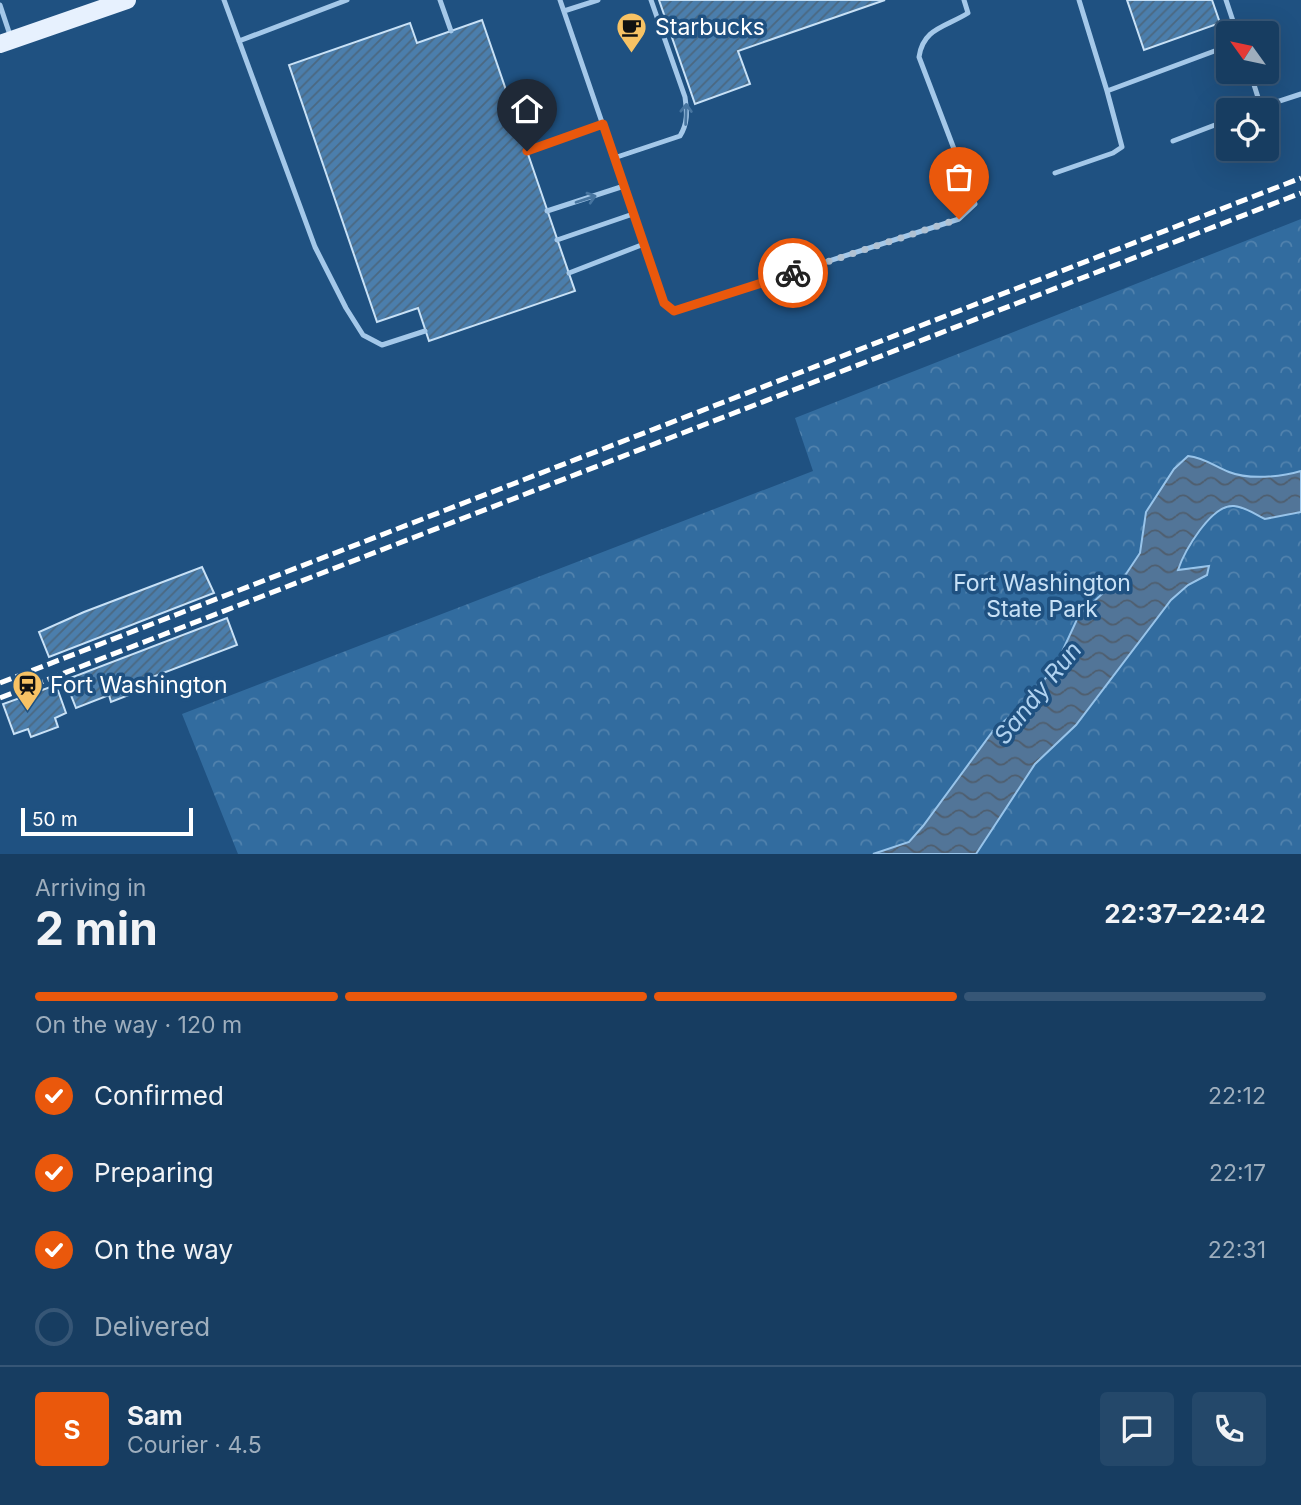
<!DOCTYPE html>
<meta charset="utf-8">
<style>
body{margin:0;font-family:Inter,sans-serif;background:#24486a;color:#f1f3f6;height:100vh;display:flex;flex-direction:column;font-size:26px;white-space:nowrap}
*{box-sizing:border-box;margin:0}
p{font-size:23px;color:#9eaebd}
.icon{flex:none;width:38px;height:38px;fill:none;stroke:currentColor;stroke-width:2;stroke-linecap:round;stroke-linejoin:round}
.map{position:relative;height:854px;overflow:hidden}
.sheet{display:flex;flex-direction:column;background:#173d61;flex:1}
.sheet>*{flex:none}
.needle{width:46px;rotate:303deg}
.buttons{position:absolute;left:1216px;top:21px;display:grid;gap:14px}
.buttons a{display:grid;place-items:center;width:63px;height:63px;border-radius:7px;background:#173d61;box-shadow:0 7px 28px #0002,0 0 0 2px #365676;font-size:35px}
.scale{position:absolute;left:21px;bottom:18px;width:172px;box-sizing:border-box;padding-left:7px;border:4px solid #fff;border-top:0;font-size:19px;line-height:24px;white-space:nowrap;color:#fff;-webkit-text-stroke:5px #1f5181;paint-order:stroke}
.pin{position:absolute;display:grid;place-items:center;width:60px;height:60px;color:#fff;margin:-72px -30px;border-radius:50% 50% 50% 0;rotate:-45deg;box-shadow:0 0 7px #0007}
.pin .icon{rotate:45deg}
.courier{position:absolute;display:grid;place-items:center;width:70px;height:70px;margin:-35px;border:5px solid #ea580c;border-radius:50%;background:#fff;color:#222;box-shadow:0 2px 9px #0007}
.headline em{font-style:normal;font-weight:700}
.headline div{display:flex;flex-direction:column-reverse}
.headline{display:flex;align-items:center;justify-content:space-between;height:119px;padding:0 35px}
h1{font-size:46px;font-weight:700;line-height:52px}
.bar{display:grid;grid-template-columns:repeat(4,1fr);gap:10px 7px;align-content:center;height:84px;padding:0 35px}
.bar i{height:9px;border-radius:5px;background:#365676}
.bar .on{background:#ea580c}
.bar p{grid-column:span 4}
.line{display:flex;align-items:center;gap:18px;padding:0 35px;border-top:2px solid #365676}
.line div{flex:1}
.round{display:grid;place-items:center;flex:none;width:74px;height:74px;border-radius:7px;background:#24486a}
ol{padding:0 35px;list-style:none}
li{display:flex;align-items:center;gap:21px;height:77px}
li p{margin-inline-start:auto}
li .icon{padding:7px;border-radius:50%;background:#ea580c;color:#fff;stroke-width:4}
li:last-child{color:#9eaebd}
li i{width:38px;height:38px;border:4px solid #365676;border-radius:50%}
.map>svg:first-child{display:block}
.park{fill:url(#park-crowns)}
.water{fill:url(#water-waves);stroke:#98c4ea;stroke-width:2}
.building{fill:url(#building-hatch);stroke:#c8e1f6;stroke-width:2}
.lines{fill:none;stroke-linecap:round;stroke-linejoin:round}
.service{stroke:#a4c8e9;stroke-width:5}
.primary{stroke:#e7f1fe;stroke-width:18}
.rail{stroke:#fff;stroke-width:5;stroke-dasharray:12 5;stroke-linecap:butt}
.oneway{stroke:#4775a0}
.done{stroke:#b1c2d3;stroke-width:7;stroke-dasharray:0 12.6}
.route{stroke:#ea580c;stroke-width:9}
.labels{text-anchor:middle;stroke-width:7;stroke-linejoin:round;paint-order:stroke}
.poi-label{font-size:23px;fill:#fff;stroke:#1f5181;text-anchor:start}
.park-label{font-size:23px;fill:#c8e1f6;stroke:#1f5181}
.water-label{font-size:24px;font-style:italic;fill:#b0d2f0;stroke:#1f5181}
</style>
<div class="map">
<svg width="1301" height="854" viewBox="0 0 1301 854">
<defs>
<pattern id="park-crowns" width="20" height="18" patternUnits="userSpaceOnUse" patternTransform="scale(1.75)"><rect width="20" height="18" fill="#326c9f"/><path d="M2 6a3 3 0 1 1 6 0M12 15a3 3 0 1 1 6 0" fill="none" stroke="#5182ad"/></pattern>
<pattern id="water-waves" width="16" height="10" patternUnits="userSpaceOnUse" patternTransform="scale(1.75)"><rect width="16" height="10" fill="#527598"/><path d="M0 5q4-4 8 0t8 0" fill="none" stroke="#4f5e6e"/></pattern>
<pattern id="building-hatch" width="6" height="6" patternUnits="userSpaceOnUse" patternTransform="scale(1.75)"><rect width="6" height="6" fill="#4b7eac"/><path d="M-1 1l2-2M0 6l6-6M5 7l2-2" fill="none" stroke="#4b6881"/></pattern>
</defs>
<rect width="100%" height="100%" fill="#1f5181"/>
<path class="park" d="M1301,219V854H238L182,714L813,471L795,418Z"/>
<path class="water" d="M1188,456C1205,458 1214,466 1229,472C1249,480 1281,477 1301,471V512L1265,519C1255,514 1245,507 1234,506C1211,504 1184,552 1178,570L1209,566L1207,575L1188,585L1171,600L1076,725L1035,764L976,854H873L909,842L923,826L993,731L1025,703L1055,667L1079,615L1103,593L1122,580L1140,553L1146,512L1174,469Z"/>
<path class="building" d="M659,0H885L738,51L750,84L695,104Z
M1127,0H1212L1220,23L1144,50Z
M482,20L575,291L429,341L418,308L377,322L289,65L410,23L417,43Z
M202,567L214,593L49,657L39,632L84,612Z
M227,618L237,645L126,687L129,695L111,702L109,695L76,708L65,680Z
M56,685L66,713L55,718L58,727L31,737L28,729L14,734L3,704Z"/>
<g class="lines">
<path class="service" d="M224,0L315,247L346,308L363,335L382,345L425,331
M440,0L451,31
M560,0L664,303L674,311L959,219L975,204L919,57C923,28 946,27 968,13L964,0
M1079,0L1107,91L1228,46
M1226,0L1237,33
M0,5L11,38
M564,11L598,0
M239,41L347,0
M1250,72L1261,107L1301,94
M1173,141L1228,120
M527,151L603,124
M614,158L680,136C688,123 687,112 685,97L651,0
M1055,173L1113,153L1122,147L1107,91
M547,211L624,186
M557,240L633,214
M569,273L644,244"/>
<path class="primary" d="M0,44L127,0"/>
<path class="rail" d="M0,683L1301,178
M0,698L1301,193"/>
</g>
<defs><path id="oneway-shaft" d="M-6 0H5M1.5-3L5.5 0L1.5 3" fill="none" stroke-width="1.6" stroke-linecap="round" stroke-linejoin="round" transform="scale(1.75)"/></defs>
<g class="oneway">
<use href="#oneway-shaft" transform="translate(686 114) rotate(-88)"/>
<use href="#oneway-shaft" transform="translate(586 199) rotate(-18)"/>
</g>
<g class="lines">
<path class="done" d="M793,273L959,219"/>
<path class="route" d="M527,151L603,124L664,303L674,311L793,273"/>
</g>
<defs>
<symbol id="cafe-pin" viewBox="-11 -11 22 30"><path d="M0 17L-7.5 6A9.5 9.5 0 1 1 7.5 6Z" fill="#f7c264" stroke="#1f5181"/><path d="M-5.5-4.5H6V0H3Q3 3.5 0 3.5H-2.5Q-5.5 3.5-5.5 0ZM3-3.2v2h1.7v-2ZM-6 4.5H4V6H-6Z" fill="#111"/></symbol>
<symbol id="station-pin" viewBox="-11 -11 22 30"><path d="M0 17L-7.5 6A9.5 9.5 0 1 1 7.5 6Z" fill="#f7c264" stroke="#1f5181"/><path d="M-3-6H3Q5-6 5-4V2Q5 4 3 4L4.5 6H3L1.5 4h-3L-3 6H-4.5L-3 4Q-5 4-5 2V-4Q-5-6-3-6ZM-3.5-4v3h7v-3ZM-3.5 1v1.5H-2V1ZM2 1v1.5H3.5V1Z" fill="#111"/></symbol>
</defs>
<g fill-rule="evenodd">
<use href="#cafe-pin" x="614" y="10" width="35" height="47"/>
<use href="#station-pin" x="10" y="668" width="35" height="47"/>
</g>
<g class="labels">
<g class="poi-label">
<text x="655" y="35">Starbucks</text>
<text x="50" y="693">Fort Washington</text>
</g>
<g class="park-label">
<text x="1042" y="591">Fort Washington<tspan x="1042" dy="26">State Park</tspan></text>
</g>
<g class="water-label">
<text transform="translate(1038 693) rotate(-51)" y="8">Sandy Run</text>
</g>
</g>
</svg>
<div class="buttons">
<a><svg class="needle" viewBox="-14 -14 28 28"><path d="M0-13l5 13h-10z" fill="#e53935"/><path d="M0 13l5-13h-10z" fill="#9eaebd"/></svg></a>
<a><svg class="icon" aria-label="locate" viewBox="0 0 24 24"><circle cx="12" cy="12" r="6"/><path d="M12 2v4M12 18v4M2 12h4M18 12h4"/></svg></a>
</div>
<div class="scale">50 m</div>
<div class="pin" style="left:959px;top:219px;background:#ea580c"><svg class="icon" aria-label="bag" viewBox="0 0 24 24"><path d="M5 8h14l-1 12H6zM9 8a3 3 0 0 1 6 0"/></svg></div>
<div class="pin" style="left:527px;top:151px;background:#1f2937"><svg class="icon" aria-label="home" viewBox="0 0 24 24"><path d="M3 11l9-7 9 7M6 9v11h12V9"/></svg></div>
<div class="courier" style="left:793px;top:273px"><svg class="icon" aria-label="bike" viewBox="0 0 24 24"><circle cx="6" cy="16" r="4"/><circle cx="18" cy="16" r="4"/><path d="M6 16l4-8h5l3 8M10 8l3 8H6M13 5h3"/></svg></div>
</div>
<section class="sheet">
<div class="headline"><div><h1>2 min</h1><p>Arriving in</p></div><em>22:37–22:42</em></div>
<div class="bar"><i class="on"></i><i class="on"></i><i class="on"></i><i></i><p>On the way · 120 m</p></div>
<ol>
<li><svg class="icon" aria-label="check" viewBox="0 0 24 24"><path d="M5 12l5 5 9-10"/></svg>Confirmed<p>22:12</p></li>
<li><svg class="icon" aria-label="check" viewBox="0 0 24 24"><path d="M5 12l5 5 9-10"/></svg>Preparing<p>22:17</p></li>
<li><svg class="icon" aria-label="check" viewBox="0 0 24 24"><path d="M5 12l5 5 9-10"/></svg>On the way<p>22:31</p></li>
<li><i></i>Delivered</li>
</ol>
<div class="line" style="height:126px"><b class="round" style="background:#ea580c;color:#fff">S</b><div><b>Sam</b><p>Courier · 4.5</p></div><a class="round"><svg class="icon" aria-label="chat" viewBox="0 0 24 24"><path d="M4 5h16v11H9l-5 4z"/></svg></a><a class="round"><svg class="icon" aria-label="phone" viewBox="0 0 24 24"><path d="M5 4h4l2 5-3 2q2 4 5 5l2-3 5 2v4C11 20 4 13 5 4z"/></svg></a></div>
</section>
